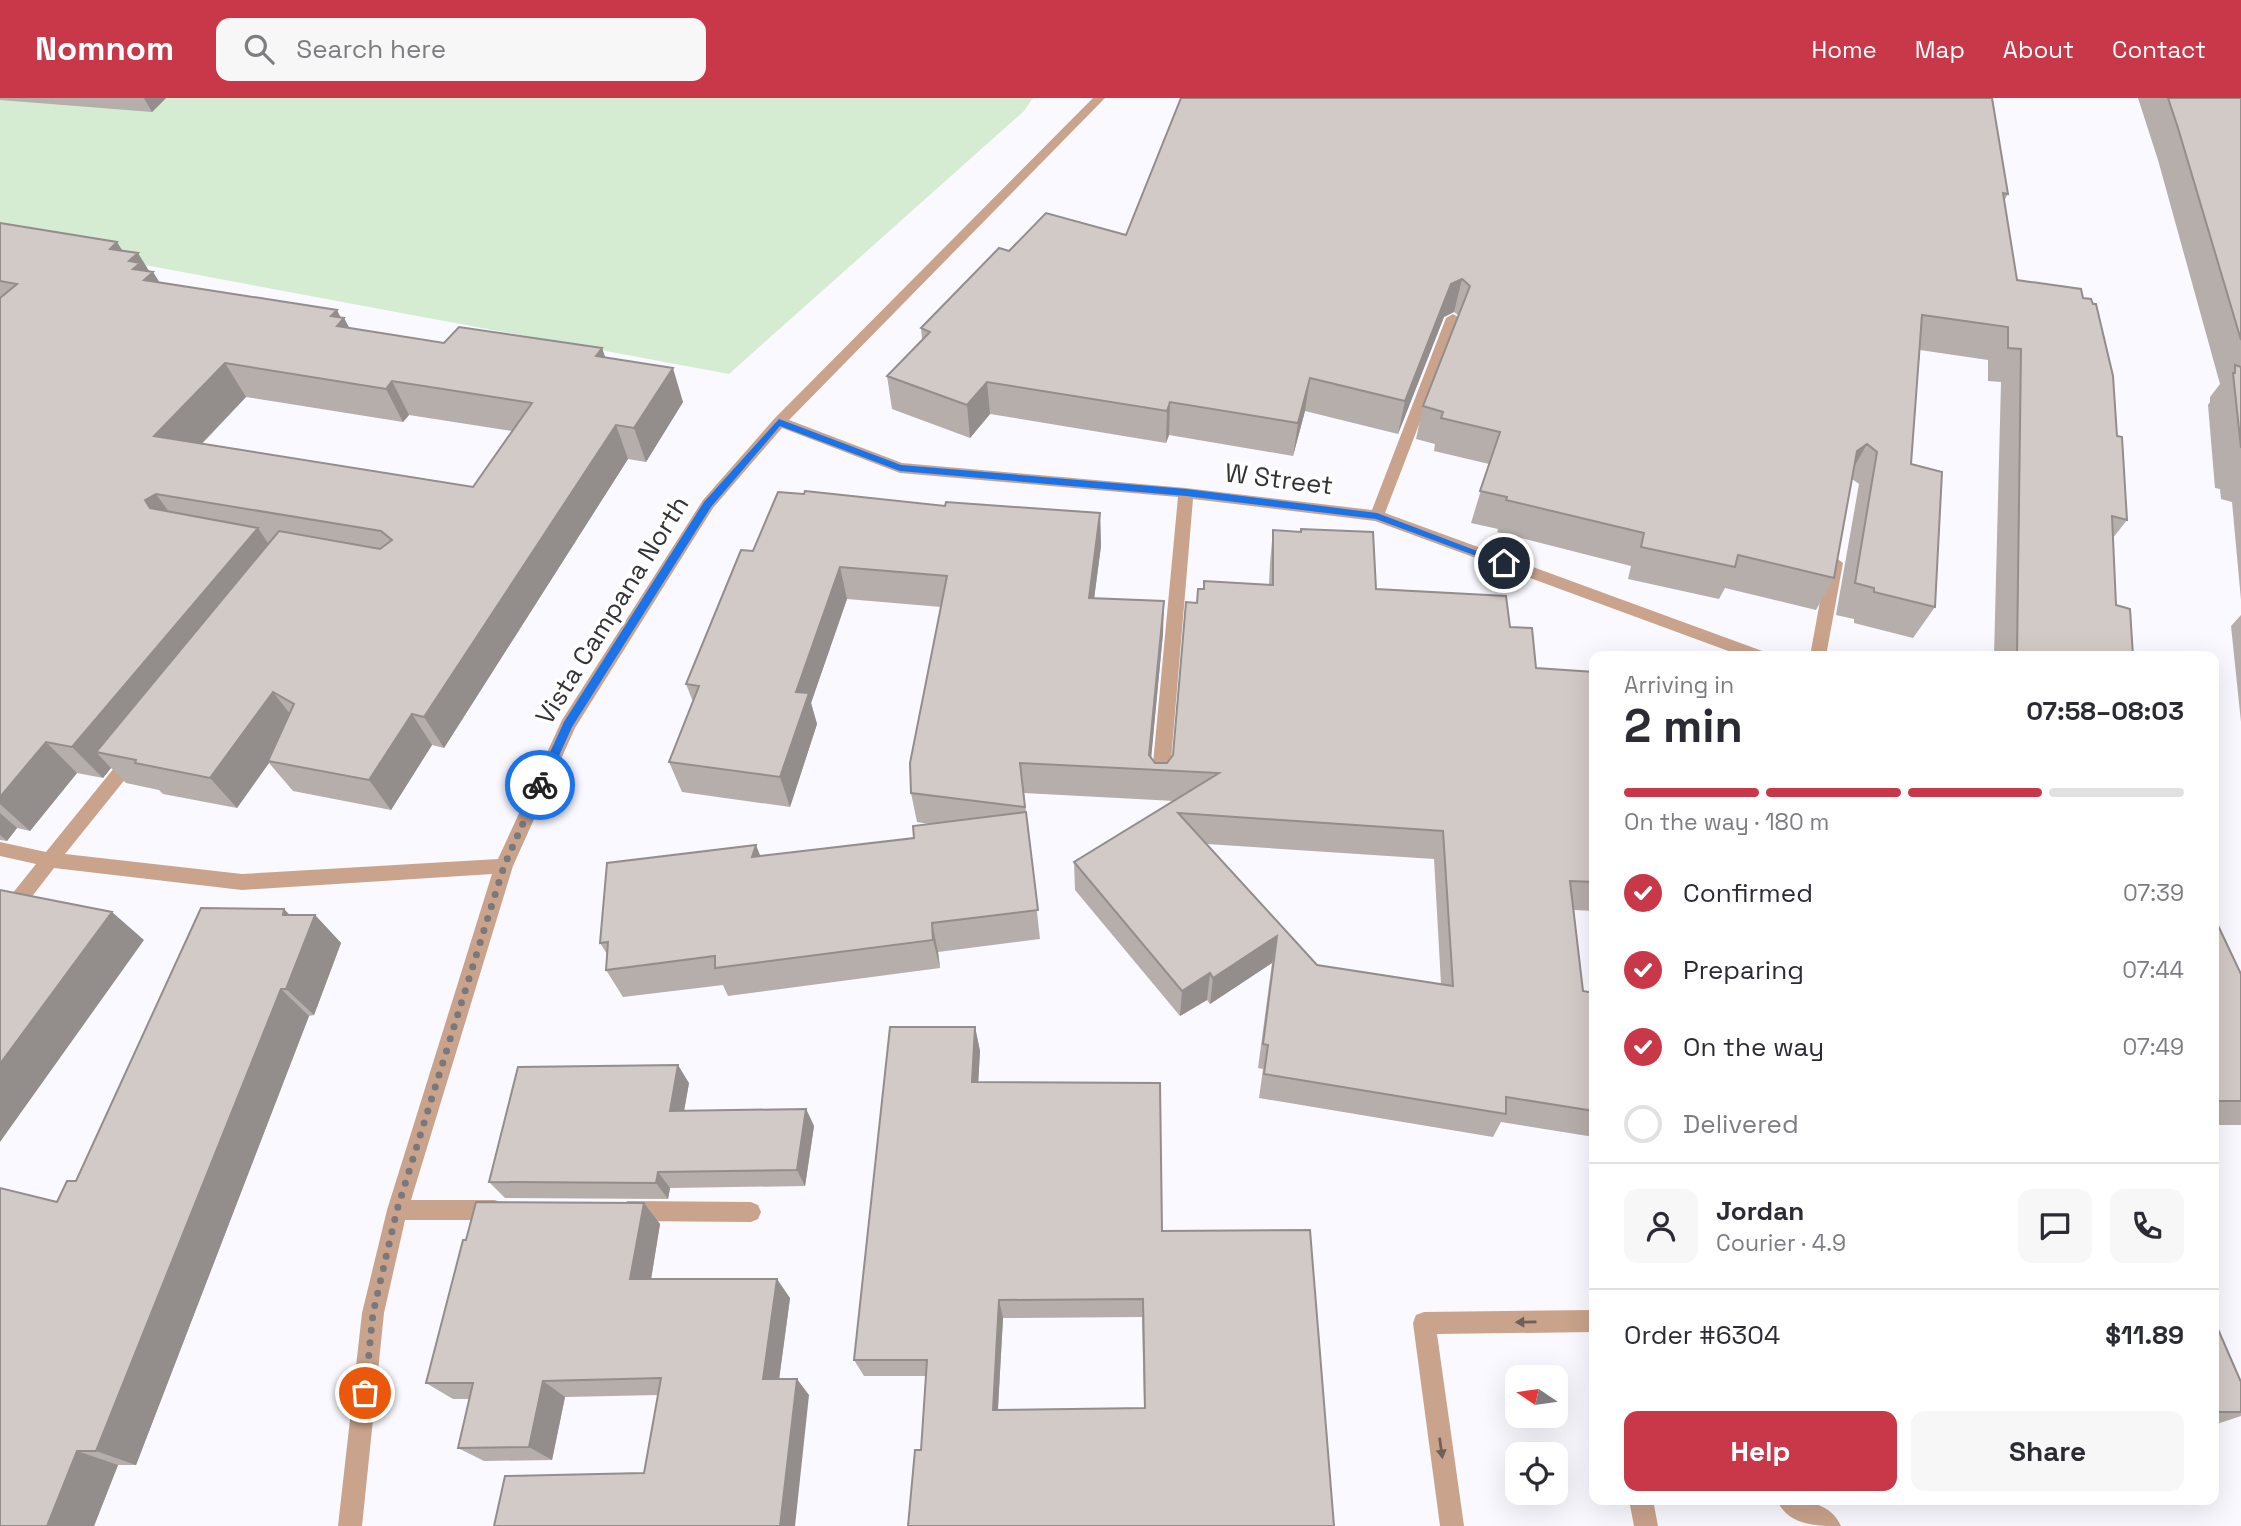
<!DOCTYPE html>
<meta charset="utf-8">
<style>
body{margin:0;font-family:"Space Grotesk",sans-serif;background:#f7f7f7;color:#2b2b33;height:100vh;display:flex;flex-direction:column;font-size:26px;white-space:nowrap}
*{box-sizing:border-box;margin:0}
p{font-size:23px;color:#7c7c81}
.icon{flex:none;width:38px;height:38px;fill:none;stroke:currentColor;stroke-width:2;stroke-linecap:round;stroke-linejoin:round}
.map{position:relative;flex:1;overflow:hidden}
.sheet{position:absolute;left:1589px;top:553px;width:630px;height:854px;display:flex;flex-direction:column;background:#fff;border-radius:14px;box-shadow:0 7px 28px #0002}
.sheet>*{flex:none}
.needle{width:46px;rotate:283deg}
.controls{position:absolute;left:1505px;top:1267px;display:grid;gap:14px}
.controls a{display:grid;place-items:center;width:63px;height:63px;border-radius:14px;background:#fff;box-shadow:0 7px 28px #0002;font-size:35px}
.pin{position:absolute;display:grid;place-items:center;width:60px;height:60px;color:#fff;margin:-30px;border:4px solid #fff;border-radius:50%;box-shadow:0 2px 7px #0007}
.courier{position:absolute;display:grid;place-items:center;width:70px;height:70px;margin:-35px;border:5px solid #1a73e8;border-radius:50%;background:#fff;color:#222;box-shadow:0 2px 9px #0007}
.overview em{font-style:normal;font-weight:800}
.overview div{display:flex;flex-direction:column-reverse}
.overview{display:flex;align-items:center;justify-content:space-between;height:119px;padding:0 35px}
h1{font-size:46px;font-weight:800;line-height:52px}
.bar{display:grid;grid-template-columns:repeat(4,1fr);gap:10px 7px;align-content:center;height:84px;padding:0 35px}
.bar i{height:9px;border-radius:5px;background:#e1e1e2}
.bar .on{background:#c83849}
.bar p{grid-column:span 4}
.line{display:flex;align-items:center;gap:18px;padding:0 35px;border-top:2px solid #e1e1e2}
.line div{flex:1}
.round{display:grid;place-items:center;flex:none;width:74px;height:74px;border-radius:14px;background:#f7f7f7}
ol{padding:0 35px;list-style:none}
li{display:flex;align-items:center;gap:21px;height:77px}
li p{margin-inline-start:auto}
li .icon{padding:7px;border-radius:50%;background:#c83849;color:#fff;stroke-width:4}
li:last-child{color:#7c7c81}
li i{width:38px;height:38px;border:4px solid #e1e1e2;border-radius:50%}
.cta{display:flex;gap:14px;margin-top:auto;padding:14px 35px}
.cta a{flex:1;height:80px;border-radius:14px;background:#c83849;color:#fff;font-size:28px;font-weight:800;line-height:80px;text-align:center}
.cta a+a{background:#f7f7f7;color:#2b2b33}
header{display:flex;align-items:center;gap:42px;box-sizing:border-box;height:98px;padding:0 35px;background:#c83849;color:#fff}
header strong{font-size:33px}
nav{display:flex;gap:38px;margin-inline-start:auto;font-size:24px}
.search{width:490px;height:63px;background:#f7f7f7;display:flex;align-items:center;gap:18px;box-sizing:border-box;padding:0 24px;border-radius:14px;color:#7c7c81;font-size:26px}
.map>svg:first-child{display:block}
.green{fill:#d5ebd2}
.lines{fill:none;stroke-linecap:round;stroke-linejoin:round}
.minor{fill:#c9a38c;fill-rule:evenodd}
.wall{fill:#b5aeab;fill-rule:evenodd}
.shaded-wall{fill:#938d8b}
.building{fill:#d2cac7;stroke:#938d8b;stroke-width:2;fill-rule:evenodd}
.oneway{fill:#6f6058}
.route{fill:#1a73e8}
.done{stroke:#79787c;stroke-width:7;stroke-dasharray:0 12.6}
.labels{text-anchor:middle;stroke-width:7;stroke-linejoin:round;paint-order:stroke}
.street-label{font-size:26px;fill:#333336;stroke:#fff}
</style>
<header>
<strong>Nomnom</strong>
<div class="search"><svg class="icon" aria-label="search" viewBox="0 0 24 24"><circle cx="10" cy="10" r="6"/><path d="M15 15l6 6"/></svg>Search here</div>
<nav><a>Home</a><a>Map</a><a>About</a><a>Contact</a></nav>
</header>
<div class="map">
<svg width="2241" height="1428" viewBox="0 0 2241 1428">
<rect width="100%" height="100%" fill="#faf9ff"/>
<path class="green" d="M0,0H1033L1024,13L729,276L0,140Z"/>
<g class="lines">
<path class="minor" d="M1093,0H1105L789,322L902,365L1186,390L1372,412L1446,220L1453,216L1460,220L1385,415L1765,554L1767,558H1742L1375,423L1193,401L1169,687L1166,692H1154L1151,687L1178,399L900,375L782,330L713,410L575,630L513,768L411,1102H495L502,1105L505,1112L502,1119L495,1122H405L384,1215L362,1428H338L362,1215L387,1112L492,776L242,792L54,770L7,831L0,833V811L36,766L0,758V744L46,754L127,654H139L142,659L139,664L65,756L242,776L498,761L562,622L703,402L774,321Z
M1835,459L1843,465L1826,558H1810L1827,465Z
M628,1103L751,1104L758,1107L761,1114L758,1121L751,1124L628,1123L621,1120L618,1113L621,1106Z
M1594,1212V1234L1437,1236L1464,1428H1440L1413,1225L1416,1217L1424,1214Z
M1629,1402H1653L1658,1428H1634Z
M1777,1402C1800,1401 1830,1403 1841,1428C1817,1428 1788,1428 1777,1402Z"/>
</g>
<path class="wall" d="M0,0H166L152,14L0,2Z
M1181,0L2008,96L2004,103L2017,182L2117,338L2127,422L2113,440L2116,507L2133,558H1994L2001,284L1988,283V262L1920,252L1911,366L1935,509L1913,540L1854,525V521L1836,517L1859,386L1852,381L1834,480L1816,512L1725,490L1719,501L1628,481L1631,468L1497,434L1498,431L1471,425L1489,366L1434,353L1435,346L1416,341L1423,308L1459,218L1454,214L1444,219L1398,336L1305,313L1293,358L1169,337L1166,345L990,316L970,340L892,311L887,278L922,242L921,230L1009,153L1126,137Z
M2138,0H2241V502L2232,404L2221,401L2220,391L2215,390L2208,307L2210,304V299L2220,286L2158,62Z
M0,125L123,153L149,173L153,174L160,185L344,220L349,230L444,245L602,250L605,260L683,304L646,364L628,361L444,650L432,647L391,712L293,693L269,665L237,710L163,696L159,692L126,685L111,670L103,680L77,675L30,733L17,730L7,743L0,742ZM246,299L403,324L409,317L512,333L473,389L202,346Z
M804,396L945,408L1100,415L1101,448L1094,500L1163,535L1151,659L1155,665H1167L1173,657L1197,505L1269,486L1270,465L1273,432L1376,491L1510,529L1536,570L1594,574V813L1574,812L1583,893L1594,895V1039L1501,1024L1493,1039L1259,1000L1263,971L1258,970L1272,865L1210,906L1207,902L1180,918L1075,792L1074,764L1174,703L1024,695L1040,841L938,854L940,870L728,898L723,887L623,899L606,872L607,856L600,845L761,758L914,740L929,726L917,724L911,695L941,509L847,501L811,605L817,626L790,709L682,694L669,664L693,604L686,586L753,453ZM1207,746L1434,761L1441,886L1317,867Z
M2241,517V624L2231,528Z
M284,811L289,817H315L341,845L314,917L309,918L136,1367H118L94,1428H0L57,1104L76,1083Z
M2214,819L2241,876V1027H2214Z
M975,929L980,953L978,984L1162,1133L1334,1428L921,1352L926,1278H864L854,1262ZM1142,1219L1144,1310L998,1312L1003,1220Z
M689,985L684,1013L806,1011L814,1028L805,1088L670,1090L668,1101L505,1100L489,1084Z
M644,1105L660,1126L651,1181L790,1200L779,1281L809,1297L644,1375L658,1297L565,1299L552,1362L484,1363L458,1350L469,1301H453L426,1285L466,1142Z
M2214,1222L2241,1284V1318L2214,1327Z"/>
<path class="shaded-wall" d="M144,0H166L152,14Z
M117,144L129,163L138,155L151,176L153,174L174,208L166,216L110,151Z
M1462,181L1454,214L1444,219L1398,336L1405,303L1451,186Z
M337,212L342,222L344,220L362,254L355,262L331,218Z
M602,250L614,284L596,258Z
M225,265L246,299L177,371L154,338Z
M673,270L683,304L646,364L634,330Z
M1310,280L1305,313L1293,358L1298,325Z
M392,283L409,317L403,324L386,291Z
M987,284L990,316L970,340L967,307Z
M1170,304L1169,337L1166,345L1167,313Z
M616,327L628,361L444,650L424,619Z
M1867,346L1849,378L1857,353Z
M156,396L180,429L150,410L145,402Z
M1100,415L1101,448L1090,532L1089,500Z
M258,430L280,463L96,654L111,670L103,680L72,649Z
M840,469L847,501L811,605L817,626L790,709L780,679L796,594Z
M1164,503L1163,535L1150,672L1149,657Z
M273,594L297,625L268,663L269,665L237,710L210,680Z
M412,616L432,647L391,712L369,682Z
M46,644L77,675L30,733L0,706V699Z
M0,715L17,730L7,743L0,737Z
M756,747L768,777L752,759Z
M284,811L308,836L315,817L341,845L314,917L286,891L283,817Z
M112,814L144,842L0,1044V966Z
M932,825L938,854L940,870L933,842Z
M1277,838L1272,865L1210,906L1213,880Z
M1210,875L1207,902L1180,918L1182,893Z
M281,891L309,918L136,1367L96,1353Z
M975,929L980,953L977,1008L972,984Z
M678,967L689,985L681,1030L670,1013Z
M806,1011L814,1028L805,1088L797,1072Z
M658,1074L670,1090L668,1101L656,1085Z
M644,1105L660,1126L648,1200L630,1181Z
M777,1181L790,1200L777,1297L763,1281Z
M999,1202L1003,1220L997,1326L993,1312Z
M797,1281L809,1297L795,1428H780Z
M543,1283L565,1299L552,1362L529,1349Z
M77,1353L118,1367L94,1428H47Z"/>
<path class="building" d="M1181,0H1992L2008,96L2003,95L2017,182L2081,191L2083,200L2091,201L2093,206H2096L2113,278L2117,338L2122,339L2127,422L2112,418L2116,507L2130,511L2133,558H2017L2021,251L2008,250V229L1922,217L1911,366L1942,374L1935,509L1874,494V490L1855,485L1877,354L1867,346L1857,353L1834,480L1738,457L1735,469L1641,449L1644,435L1506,402L1507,399L1480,393L1500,334L1441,320L1443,314L1423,308L1470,188L1462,181L1451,186L1405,303L1310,280L1298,325L1170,304L1167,313L987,284L967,307L887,278L930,234L921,230L999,150L1009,153L1046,115L1126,137Z
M2168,0H2241V242L2178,30Z
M0,125L117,144L110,151L138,155L129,163L140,165L133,171L153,174L144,182L337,212L331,218L344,220L337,228L444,245L459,229L602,250L596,258L673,270L634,330L616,327L424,619L412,616L369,682L268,663L294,606L273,594L210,680L135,665L136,662L96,654L279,433L380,451L392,442L381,433L156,396L145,402L150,410L258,430L72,649L46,644L0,699V200L17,186L0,183ZM225,265L386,291L392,283L532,305L473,389L154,338Z
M2235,267L2241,269V350L2233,275H2235Z
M805,393L945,408L946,404L1100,415L1089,500L1164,503L1149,657L1155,665H1167L1173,657L1186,504L1197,505L1198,491H1204V483L1273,487V432L1301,434V431L1373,434L1376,491L1506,498L1510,529L1532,530L1536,570L1594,574V784L1570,783L1583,893L1594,895V1013L1506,999V1016L1264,976L1268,947L1263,946L1277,838L1213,880L1210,875L1182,893L1074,764L1219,675L1020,665L1025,709L911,695L910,665L947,478L840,469L796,594L809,595L780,679L669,664L699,588L686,586L741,452L753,453L778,394L804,396ZM1178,715L1443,733L1453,888L1317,867Z
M1026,714L1038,812L932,825L933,842L715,870V858L606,872L608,844L600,845L607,765L756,747L752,759L914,740L913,728Z
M0,792L112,814L0,966Z
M201,810L284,811L283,817H315L286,891H281L96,1353H77L47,1428H0V1090L57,1104L67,1083H76Z
M2214,819L2241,876V1003H2214Z
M890,929H975L972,984L1160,985L1162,1133L1310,1132L1334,1428H908L915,1352H921L927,1262H854ZM1143,1201L1145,1310L993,1312L999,1202Z
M678,967L670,1013L806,1011L797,1072L658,1074L656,1085L489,1084L518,969Z
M476,1104L644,1105L630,1181H777L763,1281H797L780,1428H494L505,1378L644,1375L661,1280L543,1283L529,1349L458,1350L473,1285H426L463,1142H466Z
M2214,1222L2241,1284V1314H2214Z"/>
<defs><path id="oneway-solid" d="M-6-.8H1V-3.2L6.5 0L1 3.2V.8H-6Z" transform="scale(1.75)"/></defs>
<g class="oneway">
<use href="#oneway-solid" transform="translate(1526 1224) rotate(179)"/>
<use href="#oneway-solid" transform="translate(1441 1350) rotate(82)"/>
</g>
<path class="route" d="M779,321L901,367L1186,391L1377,415L1509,465L1501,467L1376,421L1186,398L900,373L780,328L711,409L572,629L544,691H537L535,687L564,624L704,404Z"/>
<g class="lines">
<path class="done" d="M365,1295L373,1215L397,1112L504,768L540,687"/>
</g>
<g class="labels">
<g class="street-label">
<text transform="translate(1279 381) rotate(7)" y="9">W Street</text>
<text transform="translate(612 512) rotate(-58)" y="9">Vista Campana North</text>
</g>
</g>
</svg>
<div class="controls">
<a><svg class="needle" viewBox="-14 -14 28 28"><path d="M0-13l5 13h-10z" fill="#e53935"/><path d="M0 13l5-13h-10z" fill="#7c7c81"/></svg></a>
<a><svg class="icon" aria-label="locate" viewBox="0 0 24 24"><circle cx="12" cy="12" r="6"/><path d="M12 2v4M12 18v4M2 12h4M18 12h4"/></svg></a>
</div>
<div class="pin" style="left:365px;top:1295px;background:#ea580c"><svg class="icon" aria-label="bag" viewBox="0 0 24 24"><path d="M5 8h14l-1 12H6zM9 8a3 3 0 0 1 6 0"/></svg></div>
<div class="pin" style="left:1504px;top:465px;background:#1f2937"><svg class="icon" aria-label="home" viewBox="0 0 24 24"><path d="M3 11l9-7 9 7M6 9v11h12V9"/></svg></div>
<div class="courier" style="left:540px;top:687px"><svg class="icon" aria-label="bike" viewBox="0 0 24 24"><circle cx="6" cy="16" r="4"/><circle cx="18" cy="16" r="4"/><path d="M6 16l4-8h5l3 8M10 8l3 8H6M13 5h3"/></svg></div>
<section class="sheet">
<div class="overview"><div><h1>2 min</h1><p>Arriving in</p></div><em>07:58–08:03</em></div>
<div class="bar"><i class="on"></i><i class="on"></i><i class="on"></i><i></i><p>On the way · 180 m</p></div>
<ol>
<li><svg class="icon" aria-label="check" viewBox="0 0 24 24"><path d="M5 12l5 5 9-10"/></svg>Confirmed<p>07:39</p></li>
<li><svg class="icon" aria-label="check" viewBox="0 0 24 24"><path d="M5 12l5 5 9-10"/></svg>Preparing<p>07:44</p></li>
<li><svg class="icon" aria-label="check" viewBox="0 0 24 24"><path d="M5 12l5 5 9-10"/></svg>On the way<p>07:49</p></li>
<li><i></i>Delivered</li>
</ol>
<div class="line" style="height:126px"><a class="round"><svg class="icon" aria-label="person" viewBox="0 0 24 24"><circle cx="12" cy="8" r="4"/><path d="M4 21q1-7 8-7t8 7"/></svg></a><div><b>Jordan</b><p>Courier · 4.9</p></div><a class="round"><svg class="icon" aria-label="chat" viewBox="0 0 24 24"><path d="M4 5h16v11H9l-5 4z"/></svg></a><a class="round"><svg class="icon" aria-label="phone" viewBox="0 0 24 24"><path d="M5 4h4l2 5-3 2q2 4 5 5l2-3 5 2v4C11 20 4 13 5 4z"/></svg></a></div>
<div class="line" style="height:91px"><div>Order #6304</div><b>$11.89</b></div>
<div class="cta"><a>Help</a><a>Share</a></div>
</section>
</div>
